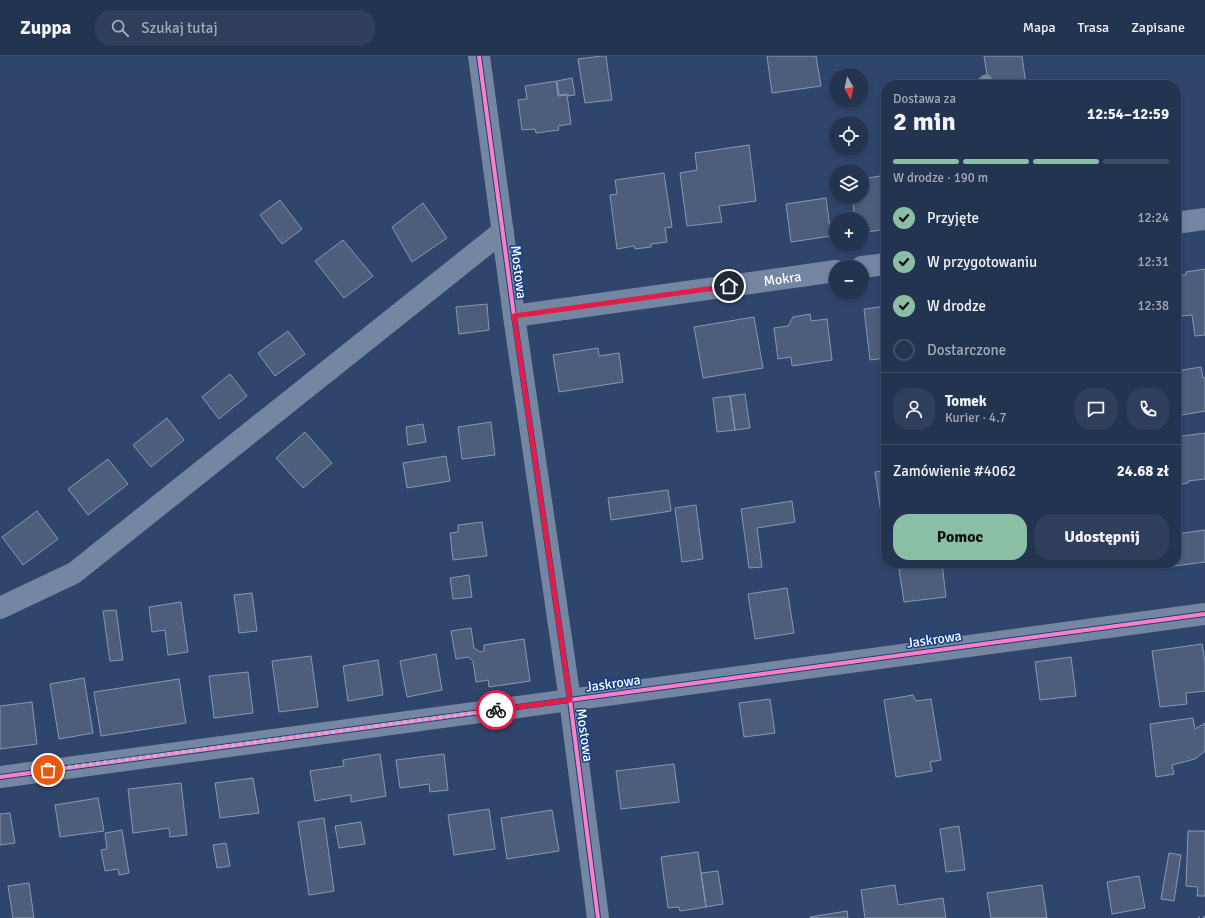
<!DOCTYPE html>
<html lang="pl">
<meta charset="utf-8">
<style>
body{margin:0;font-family:Signika,sans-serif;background:#2f3f5b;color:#f1f3f6;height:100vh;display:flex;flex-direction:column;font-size:15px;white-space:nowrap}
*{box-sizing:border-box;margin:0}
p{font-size:13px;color:#a3aab7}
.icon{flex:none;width:22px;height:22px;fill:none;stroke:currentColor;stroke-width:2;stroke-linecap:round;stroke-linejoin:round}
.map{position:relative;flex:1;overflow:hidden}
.panel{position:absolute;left:881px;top:24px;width:300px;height:488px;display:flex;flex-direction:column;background:#233451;border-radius:16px;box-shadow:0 2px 6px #0003,0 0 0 1px #404f68}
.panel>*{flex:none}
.needle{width:26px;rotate:171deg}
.fabs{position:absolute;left:829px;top:12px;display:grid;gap:8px}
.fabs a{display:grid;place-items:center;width:40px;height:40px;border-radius:50%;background:#233451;box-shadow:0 2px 6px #0003,0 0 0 1px #404f68;font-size:20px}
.pin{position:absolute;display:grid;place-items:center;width:34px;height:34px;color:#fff;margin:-17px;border:2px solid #fff;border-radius:50%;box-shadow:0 1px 4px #0007}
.courier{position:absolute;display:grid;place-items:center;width:40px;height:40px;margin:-20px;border:3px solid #e11d48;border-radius:50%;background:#fff;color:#222;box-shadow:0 1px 5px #0007}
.head em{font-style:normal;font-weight:800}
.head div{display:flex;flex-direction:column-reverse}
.head{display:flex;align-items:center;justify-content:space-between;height:68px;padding:0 12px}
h1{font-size:26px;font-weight:800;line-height:30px}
.bar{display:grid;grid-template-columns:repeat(4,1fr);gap:6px 4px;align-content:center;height:48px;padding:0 12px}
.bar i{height:5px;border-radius:3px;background:#404f68}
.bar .active{background:#8abfa5}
.bar p{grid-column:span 4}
.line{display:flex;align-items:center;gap:10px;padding:0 12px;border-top:1px solid #404f68}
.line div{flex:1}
.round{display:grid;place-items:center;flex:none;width:42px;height:42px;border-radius:16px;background:#2f3f5b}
ol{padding:0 12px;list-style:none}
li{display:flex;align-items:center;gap:12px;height:44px}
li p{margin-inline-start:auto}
li .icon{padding:4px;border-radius:50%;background:#8abfa5;color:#111;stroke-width:4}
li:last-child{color:#a3aab7}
li i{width:22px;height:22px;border:2px solid #404f68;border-radius:50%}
.action{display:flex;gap:8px;margin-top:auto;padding:8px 12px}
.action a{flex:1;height:46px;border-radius:16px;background:#8abfa5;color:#111;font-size:16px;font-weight:800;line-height:46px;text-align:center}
.action a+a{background:#2f3f5b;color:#f1f3f6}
header{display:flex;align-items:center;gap:24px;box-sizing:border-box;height:56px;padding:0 20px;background:#233451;border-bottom:1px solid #404f68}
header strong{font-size:19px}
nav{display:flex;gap:22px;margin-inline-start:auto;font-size:14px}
.search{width:280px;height:36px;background:#2f3f5b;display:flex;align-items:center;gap:10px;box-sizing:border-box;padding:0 14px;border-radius:16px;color:#a3aab7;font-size:15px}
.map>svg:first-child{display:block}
.building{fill:#4c5e7c;stroke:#8998b0}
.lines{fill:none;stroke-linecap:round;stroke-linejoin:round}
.path{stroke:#7586a2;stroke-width:2.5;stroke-dasharray:2 3;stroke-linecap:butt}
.service{stroke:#7586a2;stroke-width:13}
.minor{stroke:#7586a2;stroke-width:22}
.cycleway-casing{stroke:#163f85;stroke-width:6}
.cycleway{stroke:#ff80c0;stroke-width:4}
.done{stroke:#b6becc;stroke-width:4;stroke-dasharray:0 7.2}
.route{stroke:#e11d48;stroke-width:5}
.labels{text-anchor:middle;stroke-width:3;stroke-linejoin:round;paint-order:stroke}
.street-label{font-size:14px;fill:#fff;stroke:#163f85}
</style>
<header>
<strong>Zuppa</strong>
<div class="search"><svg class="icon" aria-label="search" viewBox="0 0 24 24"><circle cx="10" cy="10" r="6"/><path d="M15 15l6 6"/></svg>Szukaj tutaj</div>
<nav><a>Mapa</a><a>Trasa</a><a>Zapisane</a></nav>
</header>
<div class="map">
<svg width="1205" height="862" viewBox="0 0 1205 862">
<rect width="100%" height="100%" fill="#2f456c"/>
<path class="building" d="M602,0H606L612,44L585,47L578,3Z
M767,0H816L821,30L772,37Z
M984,0H1022L1026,29H997L996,24L988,25Z
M572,22L575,39L568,40V38L559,39L557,25Z
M556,25L558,40L567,39L571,68L558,70L559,74L536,77L535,73L522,74L518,44L527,43L525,30Z
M749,89L756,145L719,150L722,166L687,170L680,117L697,114L695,97Z
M664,117L672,171L665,172L667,186L651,188V191L635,193L634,190L617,193L610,139L617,138L615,124Z
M886,119V173L862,177V163H855L852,141H862V123Z
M826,142L831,180L791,186L786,148Z
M280,144L302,173L282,188L260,159Z
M423,147L447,182L412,206L392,171Z
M343,184L373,220L344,242L315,205Z
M1205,213V279L1195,280L1192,259L1182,260L1176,220L1186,219V216Z
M487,248L489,274L459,278L456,251Z
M886,250V302L870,304L864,253Z
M810,258L811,265L827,263L832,304L792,310L791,301L778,303L774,272L788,270L793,261Z
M754,261L763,312L703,322L694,271Z
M288,275L305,298L275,320L258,297Z
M598,292L599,300L619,297L623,326L559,336L553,299Z
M1201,311L1203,322H1205V355L1176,360V315Z
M230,318L247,340L219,363L202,341Z
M745,338L750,372L735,374L730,340Z
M730,340L735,374L717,376L713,342Z
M167,362L184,384L151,411L133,389Z
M491,366L495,399L462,403L458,371Z
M423,368L426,386L408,389L406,371Z
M305,376L332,407L303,432L276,402Z
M1205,377V423L1188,425V427L1176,429V381Z
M446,400L450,425L407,432L403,407Z
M108,403L128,428L88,459L68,433Z
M886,414V463L882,464L875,416Z
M668,434L671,455L611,464L608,442Z
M792,445L795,466L757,472L762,511L749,512L741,453Z
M696,449L703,503L682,506L675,452Z
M37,455L58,483L23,509L2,481Z
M482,466L487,500L453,504L450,477L458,476V469Z
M1205,474V506L1166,511L1165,507H1176V478Z
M942,508L946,541L904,546L899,513Z
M469,519L472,541L453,543L450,522Z
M787,532L794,577L755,583L748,538Z
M252,537L257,575L239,577L234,539Z
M181,546L188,596L168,599L165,574L152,576L149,551Z
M116,554L123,604L110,605L103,555Z
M471,572L474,592L480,596L484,595V589L524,583L530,625L489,631L488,624L476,626L473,605L468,601L456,603L451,575Z
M1202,588L1205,606V635L1186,637L1187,648L1160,651L1152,595Z
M436,598L442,634L407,641L400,605Z
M311,600L318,651L279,656L272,605Z
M1071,601L1076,640L1040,644L1035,606Z
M378,604L383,639L348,645L343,610Z
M248,616L253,657L214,662L209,620Z
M84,622L93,677L59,683L50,628Z
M179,623L186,667L101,680L94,636Z
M913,639L916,645L931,643L941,704L930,706L932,715L896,721L884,644Z
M770,643L775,677L744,681L739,647Z
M32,646L37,688L0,693V650Z
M1193,662L1195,673L1205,667V695L1195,703L1172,709L1174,718L1156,721L1150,668Z
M380,698L386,740L351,746V739L315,745L310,715L344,710L343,704Z
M444,698L448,734L430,736L429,728L400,732L396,704Z
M674,708L679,746L621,753L616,715Z
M253,722L259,757L220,762L215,727Z
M181,727L187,779L170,781L169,772L133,777L128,733Z
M98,742L104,775L60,781L55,749Z
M489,753L495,793L454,799L448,759Z
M552,754L559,795L507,803L501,762Z
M10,757L15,787L0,789V758Z
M324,762L334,835L309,839L298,766Z
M361,766L365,788L339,792L335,770Z
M959,770L965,814L946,816L940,773Z
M122,774L129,817L119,819L118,813L105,815L101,794L107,793L105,777Z
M1188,775H1205V840H1197L1198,831L1186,830Z
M226,787L230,810L217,812L213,789Z
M698,796L706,851L680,855L679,851L668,852L661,801Z
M1169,797L1181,799L1174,845L1161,843Z
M718,815L723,848L706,851L701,817Z
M1139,820L1145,852L1112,858L1107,826Z
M29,827L34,862H13L8,830Z
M895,829L898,849L943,842L946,862H865L861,834Z
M1042,829L1047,862H991L987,837Z
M847,855L848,862H810V861Z"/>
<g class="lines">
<path class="path" d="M1198,862L1204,861V862"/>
<path class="service" d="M981,29L986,25"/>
<g class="minor">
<path d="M479,0L514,260L570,644L598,862"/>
<path d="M1176,167L1205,163"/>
<path d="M862,211L886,208"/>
<path id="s1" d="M514,260L836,215"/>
<path d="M0,552L74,517L503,175"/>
<path d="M0,721L1205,558"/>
</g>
<defs>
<path id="cycleway" d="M479,0L514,260L570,644L598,862
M0,721L1205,558"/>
</defs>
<use href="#cycleway" class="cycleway-casing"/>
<use href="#cycleway" class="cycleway"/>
</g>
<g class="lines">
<path class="done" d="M48,714L496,654"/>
<path class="route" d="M496,654L570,644L514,260L729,230"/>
</g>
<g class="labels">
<g class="street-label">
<text transform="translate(519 216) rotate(83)" y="5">Mostowa</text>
<text dy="5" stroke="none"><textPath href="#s1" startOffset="271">Mokra</textPath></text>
<text transform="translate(934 583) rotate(-8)" y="5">Jaskrowa</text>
<text transform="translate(613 627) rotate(-8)" y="5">Jaskrowa</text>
<text transform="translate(585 679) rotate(82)" y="5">Mostowa</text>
</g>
</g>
</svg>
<div class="fabs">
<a><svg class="needle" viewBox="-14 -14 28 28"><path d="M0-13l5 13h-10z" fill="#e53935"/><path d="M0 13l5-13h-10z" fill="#a3aab7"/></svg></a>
<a><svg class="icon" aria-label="locate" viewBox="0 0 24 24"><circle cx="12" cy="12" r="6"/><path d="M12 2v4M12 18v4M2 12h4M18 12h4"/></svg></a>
<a><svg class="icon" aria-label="layers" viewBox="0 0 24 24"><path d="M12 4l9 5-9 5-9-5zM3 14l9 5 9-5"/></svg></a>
<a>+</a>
<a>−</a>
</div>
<div class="pin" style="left:48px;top:714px;background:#ea580c"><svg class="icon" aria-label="bag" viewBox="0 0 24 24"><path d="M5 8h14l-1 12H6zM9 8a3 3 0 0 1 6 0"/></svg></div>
<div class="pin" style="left:729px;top:230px;background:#1f2937"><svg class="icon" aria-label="home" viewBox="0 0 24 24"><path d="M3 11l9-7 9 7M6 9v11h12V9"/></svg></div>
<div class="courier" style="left:496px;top:654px"><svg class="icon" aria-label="bike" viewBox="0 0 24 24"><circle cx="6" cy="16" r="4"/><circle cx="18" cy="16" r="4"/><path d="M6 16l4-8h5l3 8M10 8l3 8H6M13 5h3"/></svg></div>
<section class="panel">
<div class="head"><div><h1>2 min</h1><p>Dostawa za</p></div><em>12:54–12:59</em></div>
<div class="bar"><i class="active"></i><i class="active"></i><i class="active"></i><i></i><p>W drodze · 190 m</p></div>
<ol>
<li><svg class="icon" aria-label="check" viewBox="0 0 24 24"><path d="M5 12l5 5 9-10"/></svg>Przyjęte<p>12:24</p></li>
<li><svg class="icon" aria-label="check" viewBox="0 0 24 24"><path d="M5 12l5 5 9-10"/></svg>W przygotowaniu<p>12:31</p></li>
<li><svg class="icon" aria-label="check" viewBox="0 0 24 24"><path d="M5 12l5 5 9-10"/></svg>W drodze<p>12:38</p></li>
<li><i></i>Dostarczone</li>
</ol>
<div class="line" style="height:72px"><a class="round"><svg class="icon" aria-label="person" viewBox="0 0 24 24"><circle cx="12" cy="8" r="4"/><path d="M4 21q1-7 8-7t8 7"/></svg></a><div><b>Tomek</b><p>Kurier · 4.7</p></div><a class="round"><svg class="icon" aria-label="chat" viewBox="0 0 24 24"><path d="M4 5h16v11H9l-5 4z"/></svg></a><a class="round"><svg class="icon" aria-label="phone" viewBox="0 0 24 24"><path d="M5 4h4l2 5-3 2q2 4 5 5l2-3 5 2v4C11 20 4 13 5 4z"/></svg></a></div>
<div class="line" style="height:52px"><div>Zamówienie #4062</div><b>24.68 zł</b></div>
<div class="action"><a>Pomoc</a><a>Udostępnij</a></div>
</section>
</div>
